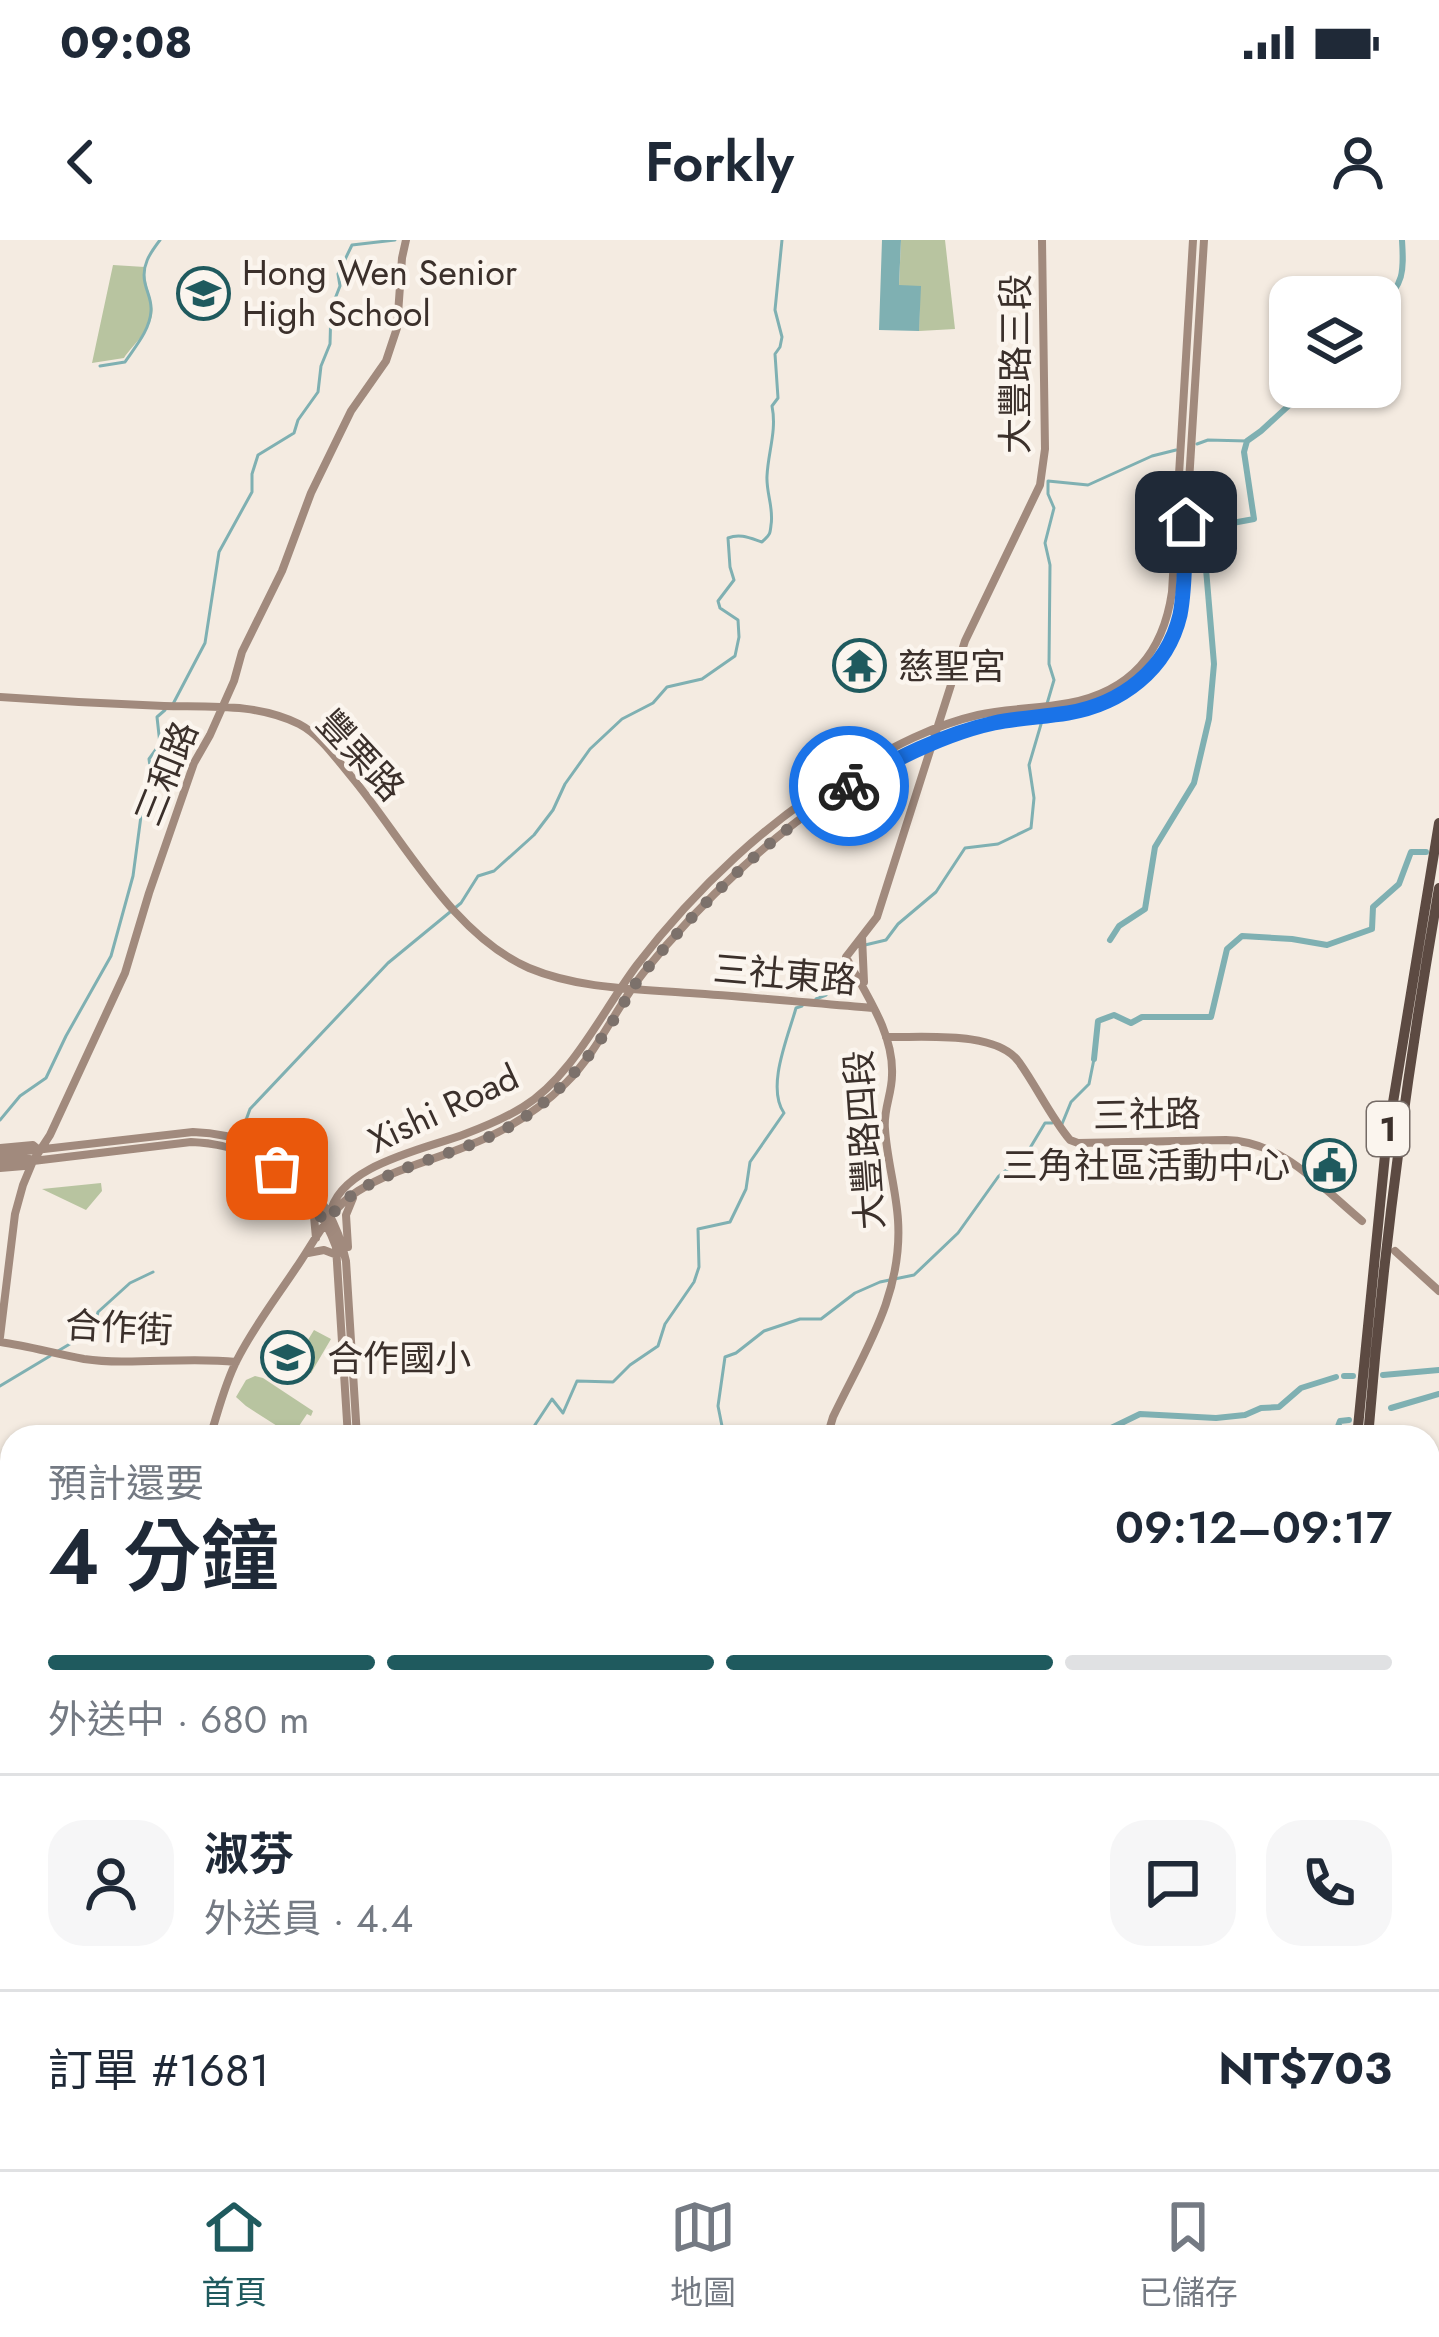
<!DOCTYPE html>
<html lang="zh-TW">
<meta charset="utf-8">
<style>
body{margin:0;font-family:Jost,"Noto Sans TC",sans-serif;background:#f6f6f7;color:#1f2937;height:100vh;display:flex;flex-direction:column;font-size:45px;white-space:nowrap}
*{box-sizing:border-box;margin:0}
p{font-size:39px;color:#747a83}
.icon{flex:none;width:66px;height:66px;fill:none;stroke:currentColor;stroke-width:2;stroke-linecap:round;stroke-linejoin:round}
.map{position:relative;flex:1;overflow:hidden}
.side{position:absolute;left:0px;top:1185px;width:1440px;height:744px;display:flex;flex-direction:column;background:#fff;border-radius:36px 36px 0 0;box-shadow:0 3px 9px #0004}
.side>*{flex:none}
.controls{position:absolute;left:1269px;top:36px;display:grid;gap:24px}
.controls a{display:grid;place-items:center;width:132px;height:132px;border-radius:24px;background:#fff;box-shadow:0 3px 9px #0004;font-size:60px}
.pin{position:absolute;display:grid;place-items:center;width:102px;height:102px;color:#fff;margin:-51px;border-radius:24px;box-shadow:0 6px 18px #0006}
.courier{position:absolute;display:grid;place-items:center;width:120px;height:120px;margin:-60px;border:9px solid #1a73e8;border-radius:50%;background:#fff;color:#222;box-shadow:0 3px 15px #0007}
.summary em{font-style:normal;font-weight:600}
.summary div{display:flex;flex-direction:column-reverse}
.summary{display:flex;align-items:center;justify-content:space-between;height:204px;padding:0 48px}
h1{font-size:78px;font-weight:600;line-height:90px}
.bar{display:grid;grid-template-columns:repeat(4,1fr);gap:18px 12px;align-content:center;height:144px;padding:0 48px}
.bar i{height:15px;border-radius:9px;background:#e0e1e3}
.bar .on{background:#1f5a5e}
.bar p{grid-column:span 4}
.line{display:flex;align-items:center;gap:30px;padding:0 48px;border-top:3px solid #e0e1e3}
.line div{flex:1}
.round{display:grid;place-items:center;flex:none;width:126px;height:126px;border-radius:36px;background:#f6f6f7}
.status{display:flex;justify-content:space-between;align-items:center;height:84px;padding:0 60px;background:#fff;direction:ltr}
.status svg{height:33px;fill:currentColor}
header{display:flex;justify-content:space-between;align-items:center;height:156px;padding:0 48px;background:#fff;font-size:54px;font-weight:600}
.tabs{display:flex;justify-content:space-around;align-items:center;height:168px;border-top:3px solid #e0e1e3;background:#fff;font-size:33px;color:#747a83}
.tabs a{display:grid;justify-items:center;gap:6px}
.tabs .on{color:#1f5a5e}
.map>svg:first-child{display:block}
.green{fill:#b8c4a0}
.water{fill:#7fb0b2}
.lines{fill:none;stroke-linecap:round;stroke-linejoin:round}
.stream{stroke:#7fb0b2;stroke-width:3}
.canal{stroke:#7fb0b2;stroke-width:6}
.secondary{stroke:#a18a7d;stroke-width:8}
.primary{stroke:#7d675c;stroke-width:9}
.highway{stroke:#5c4a42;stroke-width:10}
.done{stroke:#7c716b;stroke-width:12;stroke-dasharray:0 21.6}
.route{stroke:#1a73e8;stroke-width:15}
.labels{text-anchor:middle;stroke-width:9;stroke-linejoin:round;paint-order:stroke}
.shield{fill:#fbf5ee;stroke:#756b66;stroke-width:3}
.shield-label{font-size:33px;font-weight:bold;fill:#3b302b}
.poi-label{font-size:36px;fill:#3b302b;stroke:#fbf5ee;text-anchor:start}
.street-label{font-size:36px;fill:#3b302b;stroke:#fbf5ee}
</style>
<div class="status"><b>09:08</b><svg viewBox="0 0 49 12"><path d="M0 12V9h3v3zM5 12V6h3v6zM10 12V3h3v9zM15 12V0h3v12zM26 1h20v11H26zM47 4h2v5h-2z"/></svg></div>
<header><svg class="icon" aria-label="back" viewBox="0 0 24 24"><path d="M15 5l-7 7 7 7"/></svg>Forkly<svg class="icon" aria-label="person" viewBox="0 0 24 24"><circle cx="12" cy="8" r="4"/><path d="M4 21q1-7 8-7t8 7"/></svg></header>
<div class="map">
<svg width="1439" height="1929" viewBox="0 0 1439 1929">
<rect width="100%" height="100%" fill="#f4ebe1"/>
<path class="green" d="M901,0H945L955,89L919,91L920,46H899Z
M113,25L145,27C144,42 150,52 152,66C156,86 134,103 124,118L92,123Z
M101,943L102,951L86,970L42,949Z
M314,1090L331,1099L311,1133L294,1123Z
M255,1136L263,1138L313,1171L311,1176L307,1174L297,1189L285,1191L246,1166L236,1157L246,1140Z
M1213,1917H1308V1929H1229Z
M1336,1917H1406L1403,1929H1336Z"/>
<path class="water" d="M882,0H901L899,45L921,46L919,91L879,90Z"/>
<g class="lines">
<path class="stream" d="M100,126L125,122C135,107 150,90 151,71C152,60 147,53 145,43C141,26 150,13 160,0
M1197,204L1208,200L1247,201
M173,464L205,403L219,312L252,252V234L258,215L294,193L298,180L318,152L321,126L330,104L331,69L340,46L338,34L352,5L395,0
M865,705L886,700L898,684L936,652L965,608L998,604L1031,588L1034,558L1029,525L1054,440L1049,424L1050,325L1045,303L1054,268L1048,254V241L1088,245L1152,216L1176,210
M816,759L826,755L844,720
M0,880L20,856L46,838L66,796L111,716L133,636L141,576L152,540L149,519L160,504L157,477L165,470
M1062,884L1071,862L1089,844L1094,819
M242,891L250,869L388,723L461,663L478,636L494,631L534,595L553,570L565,544L590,509L622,479L653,463L667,447L702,439L735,416L739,397L738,380L720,368L718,361L734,340L730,327L728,298C740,293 750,298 762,302C769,295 770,296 771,285C774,268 766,253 767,236C768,212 777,191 772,166L778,158L775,114L780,107L782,97L775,70L782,0
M58,1111L85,1095L95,1084L98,1072L130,1043L153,1032
M0,1146L50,1116
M527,1197L552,1159L563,1173L577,1141L613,1142L630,1125L658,1106L665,1084L694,1042L699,1027L698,989L730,982L746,949L750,922L784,873C766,847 788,797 796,768L802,766
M719,1197L723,1191L718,1166L725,1117L736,1113L764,1091L800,1079H821L855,1053L880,1042L914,1035L958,993L998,937L1027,913L1045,883H1052
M1428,1545H1433L1439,1528
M1428,1831L1439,1827
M1355,1917H1361
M752,1921L831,1925L835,1929
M606,1929L622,1917H630"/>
<path class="canal" d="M1380,67C1404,44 1404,32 1402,0
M1110,700L1119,686L1145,669L1155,607L1194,543L1209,479L1214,424L1205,317L1216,290L1227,284L1254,279L1244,212L1247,201L1261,191L1309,147
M1094,819L1098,781L1114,775L1131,783L1142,777H1211L1227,709L1242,696L1292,699L1327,705L1372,689L1373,667L1399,644L1411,612H1426
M1383,1135L1439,1130
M1344,1136H1353
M1391,1168L1439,1154
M1081,1197L1107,1190L1140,1174L1216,1178L1245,1175L1261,1168L1279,1167L1301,1148L1336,1137
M1334,1197L1340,1181L1349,1180"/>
<path class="secondary" d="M0,457C55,461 110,464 164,466C210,467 257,463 299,484C320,495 335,517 350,535C403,598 451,694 529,728C579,749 636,749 690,753C751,757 812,763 873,768
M862,697L864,742
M886,797C922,798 996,790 1019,822C1037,847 1050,876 1070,900L1078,903L1226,900C1282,901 1321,947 1362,981
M0,908L33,905L39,910
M0,914L193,892C269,894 330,946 346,1021L357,1197
M0,920L27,918L32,920
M0,928L24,926L33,921L191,902C256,904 314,945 336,1007L348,1197
M313,966L316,998
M330,975C338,925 426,909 465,894C484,887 505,878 523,867C572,837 603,770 637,725C695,649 770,578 853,530C892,507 934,485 978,475C1008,468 1039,469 1069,463C1131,451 1163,413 1172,352L1193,0
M348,1007L346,975L353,958
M1395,1011L1439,1051
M308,1013L324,1010L337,1015
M0,1097L15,974L23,945L33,921L50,895L125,733L149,653L194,523L210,495L234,441L242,412L282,331L311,253L351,171L386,121L397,88L402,18L406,0
M0,1102C28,1106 56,1114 84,1119C132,1126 185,1116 236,1122
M210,1197C218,1172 225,1143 237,1120C253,1088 276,1058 296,1028C314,1002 330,968 358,951C391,930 431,921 467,906C504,892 538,871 566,843C599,810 616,767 644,732C697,666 779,586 853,544C895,520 939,498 986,485C1012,478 1040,478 1067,473C1127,463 1165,430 1181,371L1204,0
M827,1197L833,1177C864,1112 903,1055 898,980C896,949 887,920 885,889C883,870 892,854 892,835C894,793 865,753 846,717L877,677L965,401L1040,245L1045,209L1042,0
M0,1551L12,1537
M0,1614L12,1626
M0,1763L12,1749
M395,1917L396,1929
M412,1917L413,1929
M931,1929L932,1917"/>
<path class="primary" d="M1428,1626L1439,1622
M1428,1634L1439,1631
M87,1929L142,1917
M130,1929L190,1917"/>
<path class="highway" d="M1357,1197L1386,905L1439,583
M1368,1197C1383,1013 1407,830 1439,648
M1200,1917L1216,1929
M1317,1929V1917
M1330,1929L1331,1917
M1406,1929L1409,1917
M1414,1929L1417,1917"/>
</g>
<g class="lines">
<path class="done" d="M277,929L294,943L325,982C334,972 346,958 358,951C410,919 474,912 525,877C563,850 592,815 616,776C626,760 634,744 646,730C703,660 772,594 849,546"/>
<path class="route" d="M849,546C893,520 943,494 994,483C1018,478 1043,477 1068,473C1121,464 1167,430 1180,375C1186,345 1184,312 1186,282"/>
</g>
<defs>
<symbol id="school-ring" viewBox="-11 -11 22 22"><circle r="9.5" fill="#fbf5ee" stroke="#1f5a5e" stroke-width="1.5"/><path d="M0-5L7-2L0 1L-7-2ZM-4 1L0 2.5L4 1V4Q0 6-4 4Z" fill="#1f5a5e"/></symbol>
<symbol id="temple-ring" viewBox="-11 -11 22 22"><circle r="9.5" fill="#fbf5ee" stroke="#1f5a5e" stroke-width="1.5"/><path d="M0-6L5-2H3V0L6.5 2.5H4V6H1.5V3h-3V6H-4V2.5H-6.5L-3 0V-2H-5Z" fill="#1f5a5e"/></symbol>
<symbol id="civic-ring" viewBox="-11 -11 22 22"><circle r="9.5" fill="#fbf5ee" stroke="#1f5a5e" stroke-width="1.5"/><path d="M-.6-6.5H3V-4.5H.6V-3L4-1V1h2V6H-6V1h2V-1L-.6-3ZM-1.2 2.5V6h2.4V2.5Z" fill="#1f5a5e"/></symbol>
</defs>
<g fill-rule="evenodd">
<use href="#school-ring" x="174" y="24" width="59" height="59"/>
<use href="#temple-ring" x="830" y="396" width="59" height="59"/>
<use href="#civic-ring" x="1300" y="896" width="59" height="59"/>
<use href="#school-ring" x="258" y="1088" width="59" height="59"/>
</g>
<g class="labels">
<rect class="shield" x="1367" y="862" width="42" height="54" rx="9"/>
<g class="shield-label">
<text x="1388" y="901">1</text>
</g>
<g class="poi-label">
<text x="242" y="45">Hong Wen Senior<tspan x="242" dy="41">High School</tspan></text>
<text x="898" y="439">慈聖宮</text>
<text x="1290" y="938" text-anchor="end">三角社區活動中心</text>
<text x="327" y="1131">合作國小</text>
</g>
<g class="street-label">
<text transform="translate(1015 124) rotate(-90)" y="13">大豐路三段</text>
<text transform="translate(361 515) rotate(47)" y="13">豐栗路</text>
<text transform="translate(166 533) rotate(-68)" y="13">三和路</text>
<text transform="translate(785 734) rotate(5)" y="13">三社東路</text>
<text transform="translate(443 868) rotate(-25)" y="13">Xishi Road</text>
<text transform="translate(1147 874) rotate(-1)" y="13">三社路</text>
<text transform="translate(864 900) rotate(-94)" y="13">大豐路四段</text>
<text transform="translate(119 1087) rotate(3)" y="13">合作街</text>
</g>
</g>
</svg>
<div class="controls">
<a><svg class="icon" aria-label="layers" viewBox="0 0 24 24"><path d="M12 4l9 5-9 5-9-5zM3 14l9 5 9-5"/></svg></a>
</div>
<div class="pin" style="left:277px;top:929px;background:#ea580c"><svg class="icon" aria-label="bag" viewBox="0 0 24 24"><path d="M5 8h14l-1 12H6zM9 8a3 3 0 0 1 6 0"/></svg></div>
<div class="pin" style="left:1186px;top:282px;background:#1f2937"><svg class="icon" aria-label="home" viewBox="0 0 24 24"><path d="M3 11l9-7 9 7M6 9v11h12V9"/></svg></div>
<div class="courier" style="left:849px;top:546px"><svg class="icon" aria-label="bike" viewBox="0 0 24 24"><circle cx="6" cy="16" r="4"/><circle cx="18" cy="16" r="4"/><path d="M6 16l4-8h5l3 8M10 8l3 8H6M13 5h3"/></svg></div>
<section class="side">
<div class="summary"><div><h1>4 分鐘</h1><p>預計還要</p></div><em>09:12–09:17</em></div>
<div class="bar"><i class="on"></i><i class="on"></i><i class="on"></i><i></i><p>外送中 · 680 m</p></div>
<div class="line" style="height:216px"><a class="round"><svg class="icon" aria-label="person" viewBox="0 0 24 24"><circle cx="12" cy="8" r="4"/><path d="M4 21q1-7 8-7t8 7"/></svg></a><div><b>淑芬</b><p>外送員 · 4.4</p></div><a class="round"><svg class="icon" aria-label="chat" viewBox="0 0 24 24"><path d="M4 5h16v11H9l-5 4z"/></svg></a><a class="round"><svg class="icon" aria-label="phone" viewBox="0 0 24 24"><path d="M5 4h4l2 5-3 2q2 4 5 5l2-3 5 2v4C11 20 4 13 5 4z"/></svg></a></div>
<div class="line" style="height:156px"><div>訂單 #1681</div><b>NT$703</b></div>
</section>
</div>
<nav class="tabs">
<a class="on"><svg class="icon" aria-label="home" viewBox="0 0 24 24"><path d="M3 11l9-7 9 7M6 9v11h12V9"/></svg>首頁</a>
<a><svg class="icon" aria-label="map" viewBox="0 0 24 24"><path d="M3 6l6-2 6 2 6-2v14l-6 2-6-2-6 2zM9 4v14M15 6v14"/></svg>地圖</a>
<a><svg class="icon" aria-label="saved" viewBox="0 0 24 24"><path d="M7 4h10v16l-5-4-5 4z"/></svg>已儲存</a>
</nav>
